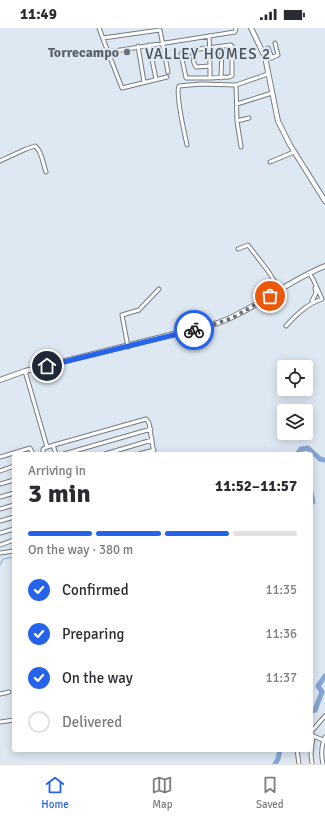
<!DOCTYPE html>
<meta charset="utf-8">
<style>
body{margin:0;font-family:Signika,sans-serif;background:#f7f7f7;color:#2b2b33;height:100vh;display:flex;flex-direction:column;font-size:15px;white-space:nowrap}
*{box-sizing:border-box;margin:0}
p{font-size:13px;color:#7c7c81}
.icon{flex:none;width:22px;height:22px;fill:none;stroke:currentColor;stroke-width:2;stroke-linecap:round;stroke-linejoin:round}
.map{position:relative;flex:1;overflow:hidden}
.panel{position:absolute;left:12px;top:424px;width:301px;height:300px;display:flex;flex-direction:column;background:#fff;border-radius:4px;box-shadow:0 2px 10px #0003}
.panel>*{flex:none}
.buttons{position:absolute;left:277px;top:332px;display:grid;gap:8px}
.buttons a{display:grid;place-items:center;width:36px;height:36px;border-radius:4px;background:#fff;box-shadow:0 2px 10px #0003;font-size:20px}
.pin{position:absolute;display:grid;place-items:center;width:34px;height:34px;color:#fff;margin:-17px;border:2px solid #fff;border-radius:50%;box-shadow:0 1px 4px #0007}
.courier{position:absolute;display:grid;place-items:center;width:40px;height:40px;margin:-20px;border:3px solid #2563eb;border-radius:50%;background:#fff;color:#222;box-shadow:0 1px 5px #0007}
.overview em{font-style:normal;font-weight:700}
.overview div{display:flex;flex-direction:column-reverse}
.overview{display:flex;align-items:center;justify-content:space-between;height:68px;padding:0 16px}
h1{font-size:26px;font-weight:700;line-height:30px}
.bar{display:grid;grid-template-columns:repeat(4,1fr);gap:6px 4px;align-content:center;height:48px;padding:0 16px}
.bar i{height:5px;border-radius:3px;background:#e1e1e2}
.bar .current{background:#2563eb}
.bar p{grid-column:span 4}
ol{padding:0 16px;list-style:none}
li{display:flex;align-items:center;gap:12px;height:44px}
li p{margin-inline-start:auto}
li .icon{padding:4px;border-radius:50%;background:#2563eb;color:#fff;stroke-width:4}
li:last-child{color:#7c7c81}
li i{width:22px;height:22px;border:2px solid #e1e1e2;border-radius:50%}
.status{display:flex;justify-content:space-between;align-items:center;height:28px;padding:0 20px;background:#fff;direction:ltr}
.status svg{height:11px;fill:currentColor}
.tab-bar{display:flex;justify-content:space-around;align-items:center;height:56px;border-top:1px solid #e1e1e2;background:#fff;font-size:11px;color:#7c7c81}
.tab-bar a{display:grid;justify-items:center;gap:2px}
.tab-bar .current{color:#2563eb}
.map>svg:first-child{display:block}
.lines{fill:none;stroke-linecap:round;stroke-linejoin:round}
.stream{stroke:#85a6d3;stroke-width:1}
.river{stroke:#85a6d3;stroke-width:5}
.street-casing{stroke:#737c84;stroke-width:5}
.secondary-casing{stroke:#737c84;stroke-width:6}
.street{stroke:#fff;stroke-width:3}
.secondary{stroke:#fff;stroke-width:4}
.done{stroke:#6a6f75;stroke-width:4;stroke-dasharray:0 7.2}
.route{stroke:#2563eb;stroke-width:5}
.worship-dot{fill:#6b7280;stroke:#dee8f2;stroke-width:1.5}
.labels{text-anchor:middle;stroke-width:4;stroke-linejoin:round;paint-order:stroke}
.worship-label{font-size:14px;font-weight:bold;fill:#5b616d;stroke:#dee8f2;text-anchor:end}
.neighbourhood-label{font-size:15px;letter-spacing:1px;fill:#464e56;stroke:#dee8f2}
</style>
<div class="status"><b>11:49</b><svg viewBox="0 0 49 12"><path d="M0 12V9h3v3zM5 12V6h3v6zM10 12V3h3v9zM15 12V0h3v12zM26 1h20v11H26zM47 4h2v5h-2z"/></svg></div>
<div class="map">
<svg width="325" height="736" viewBox="0 0 325 736">
<rect width="100%" height="100%" fill="#dee8f2"/>
<g class="lines">
<path class="stream" d="M0,537L3,531L14,529"/>
<path class="river" d="M297,426L301,421L308,420L320,431L325,432
M311,464L313,474L311,475
M311,683L315,682L322,664L318,658L325,648
M275,736L278,731L280,722"/>
<defs>
<path id="street" d="M99,0L108,24
M209,8C210,22 210,36 210,50H186L181,26L182,24L184,23L231,17L232,18V48L229,49L210,50
M103,10L160,2L168,44
M149,17L156,51
M138,18L144,54
M268,20L272,30
M192,22L194,35L196,39L210,38
M266,32L278,27L275,15
M167,49L122,60L108,24L235,4L236,0
M221,50L222,18
M236,57L237,93L241,119
M237,76L272,65
M237,93L249,90
M187,117C185,107 175,66 179,58L201,56L236,57L268,46
M0,133L26,121L35,118C42,123 43,136 46,144
M270,134L294,124
M238,221L248,217L268,243L280,262
M312,273L316,265L315,260
M286,298C296,287 307,276 322,271L313,251L309,245
M128,319L122,287L139,282L159,261
M25,343L47,419L146,391L149,395L154,426
M53,417L56,426
M43,426V421L47,419
M64,426L151,401
M105,426L152,412
M139,426L154,422
M0,429L30,420L33,426
M0,443L14,438
M0,456L14,452
M0,469L14,465
M0,481L14,477
M0,493L14,489
M0,505L14,501
M0,517L14,512
M0,525L14,523
M0,666L9,664
M0,694L14,692
M311,704L325,688
M311,707L323,712
M297,722L299,736
M312,736L311,726L313,708
M323,736C321,727 321,718 325,709"/>
<path id="secondary" d="M251,0L265,29L278,93L290,117L325,173
M0,352L25,343L218,295C256,281 287,253 325,238"/>
</defs>
<use href="#street" class="street-casing"/>
<use href="#secondary" class="secondary-casing"/>
<use href="#street" class="street"/>
<use href="#secondary" class="secondary"/>
</g>
<g class="lines">
<path class="done" d="M194,302L218,295L234,289L270,268"/>
<path class="route" d="M47,338L194,302"/>
</g>
<circle class="worship-dot" cx="127" cy="24" r="4"/>
<g class="labels">
<g class="worship-label">
<text x="119" y="29">Torrecampo</text>
</g>
<g class="neighbourhood-label">
<text x="208" y="31">VALLEY HOMES 2</text>
</g>
</g>
</svg>
<div class="buttons">
<a><svg class="icon" aria-label="locate" viewBox="0 0 24 24"><circle cx="12" cy="12" r="6"/><path d="M12 2v4M12 18v4M2 12h4M18 12h4"/></svg></a>
<a><svg class="icon" aria-label="layers" viewBox="0 0 24 24"><path d="M12 4l9 5-9 5-9-5zM3 14l9 5 9-5"/></svg></a>
</div>
<div class="pin" style="left:270px;top:268px;background:#ea580c"><svg class="icon" aria-label="bag" viewBox="0 0 24 24"><path d="M5 8h14l-1 12H6zM9 8a3 3 0 0 1 6 0"/></svg></div>
<div class="pin" style="left:47px;top:338px;background:#1f2937"><svg class="icon" aria-label="home" viewBox="0 0 24 24"><path d="M3 11l9-7 9 7M6 9v11h12V9"/></svg></div>
<div class="courier" style="left:194px;top:302px"><svg class="icon" aria-label="bike" viewBox="0 0 24 24"><circle cx="6" cy="16" r="4"/><circle cx="18" cy="16" r="4"/><path d="M6 16l4-8h5l3 8M10 8l3 8H6M13 5h3"/></svg></div>
<section class="panel">
<div class="overview"><div><h1>3 min</h1><p>Arriving in</p></div><em>11:52–11:57</em></div>
<div class="bar"><i class="current"></i><i class="current"></i><i class="current"></i><i></i><p>On the way · 380 m</p></div>
<ol>
<li><svg class="icon" aria-label="check" viewBox="0 0 24 24"><path d="M5 12l5 5 9-10"/></svg>Confirmed<p>11:35</p></li>
<li><svg class="icon" aria-label="check" viewBox="0 0 24 24"><path d="M5 12l5 5 9-10"/></svg>Preparing<p>11:36</p></li>
<li><svg class="icon" aria-label="check" viewBox="0 0 24 24"><path d="M5 12l5 5 9-10"/></svg>On the way<p>11:37</p></li>
<li><i></i>Delivered</li>
</ol>
</section>
</div>
<nav class="tab-bar">
<a class="current"><svg class="icon" aria-label="home" viewBox="0 0 24 24"><path d="M3 11l9-7 9 7M6 9v11h12V9"/></svg>Home</a>
<a><svg class="icon" aria-label="map" viewBox="0 0 24 24"><path d="M3 6l6-2 6 2 6-2v14l-6 2-6-2-6 2zM9 4v14M15 6v14"/></svg>Map</a>
<a><svg class="icon" aria-label="saved" viewBox="0 0 24 24"><path d="M7 4h10v16l-5-4-5 4z"/></svg>Saved</a>
</nav>
